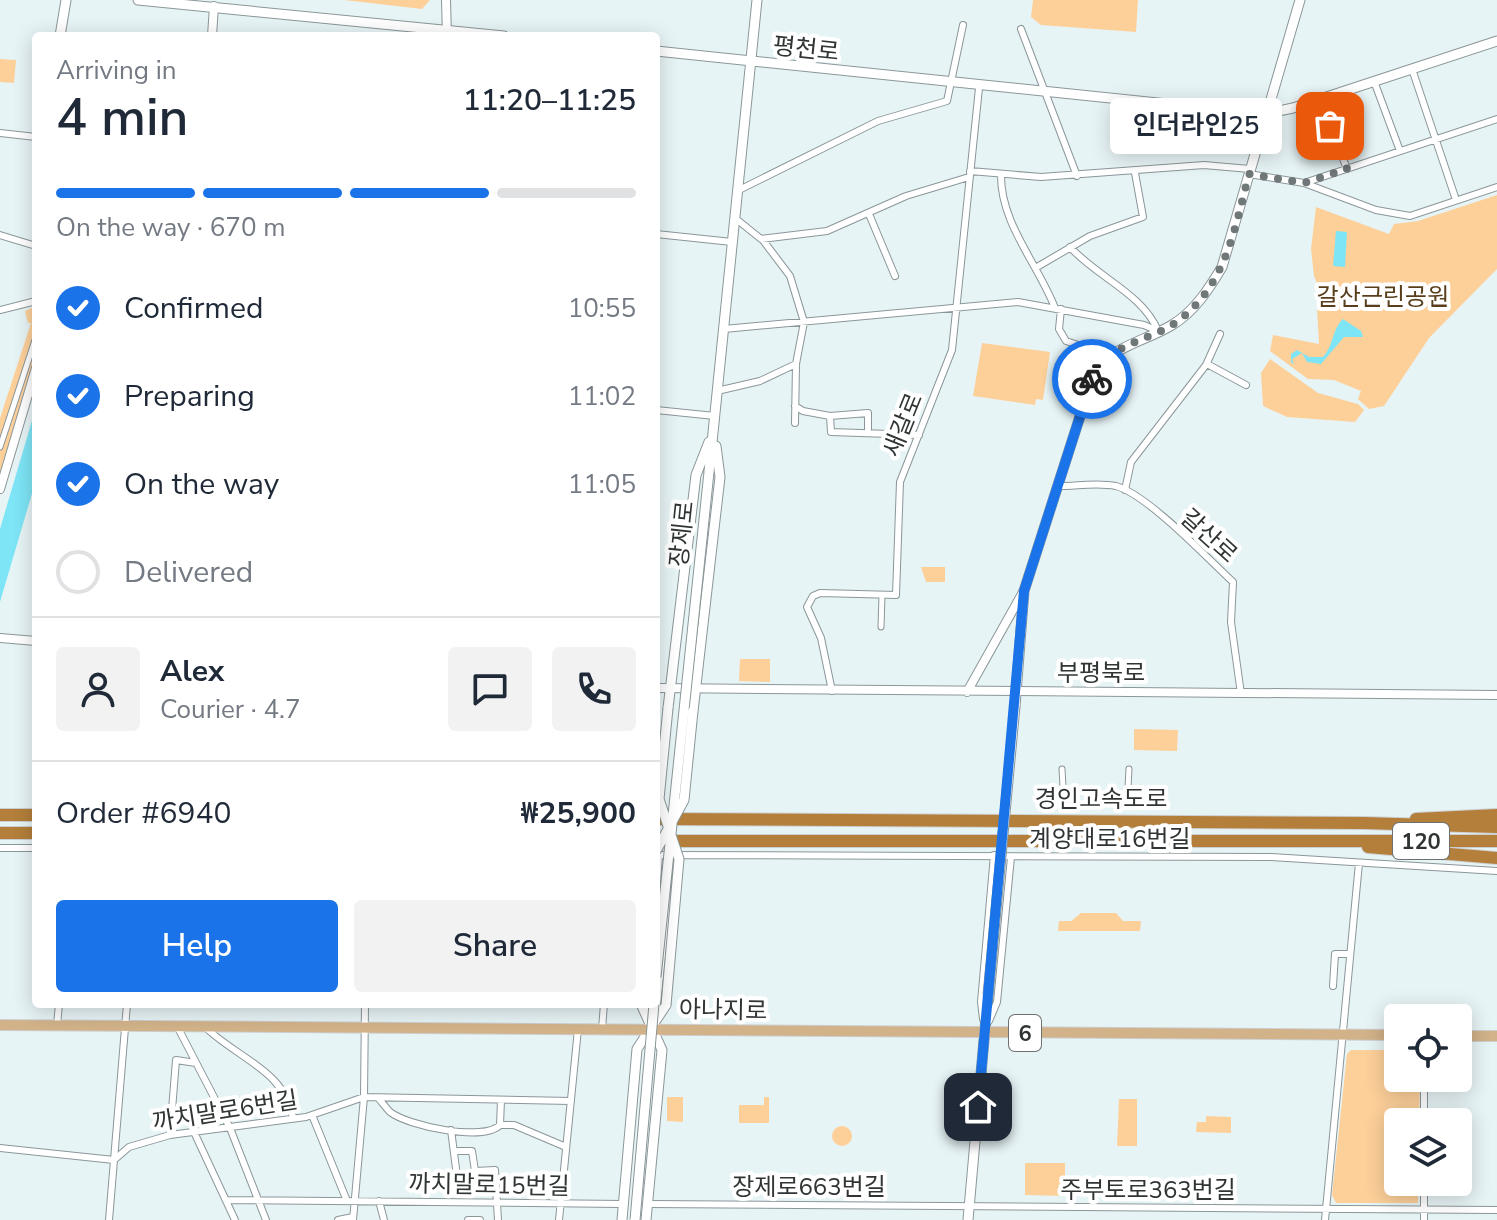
<!DOCTYPE html>
<meta charset="utf-8">
<style>
body{margin:0;font-family:"Nunito Sans","Noto Sans KR",sans-serif;background:#f2f2f3;color:#1f2937;height:100vh;display:flex;flex-direction:column;font-size:30px;white-space:nowrap}
*{box-sizing:border-box;margin:0}
p{font-size:26px;color:#747a83}
.icon{flex:none;width:44px;height:44px;fill:none;stroke:currentColor;stroke-width:2;stroke-linecap:round;stroke-linejoin:round}
.map{position:relative;flex:1;overflow:hidden}
.details{position:absolute;left:32px;top:32px;width:628px;height:976px;display:flex;flex-direction:column;background:#fff;border-radius:8px;box-shadow:0 4px 20px #0003}
.details>*{flex:none}
.tools{position:absolute;left:1384px;top:1004px;display:grid;gap:16px}
.tools a{display:grid;place-items:center;width:88px;height:88px;border-radius:8px;background:#fff;box-shadow:0 4px 20px #0003;font-size:40px}
.pin{position:absolute;display:grid;place-items:center;width:68px;height:68px;color:#fff;margin:-34px;border-radius:16px;box-shadow:0 4px 12px #0006}
.courier{position:absolute;display:grid;place-items:center;width:80px;height:80px;margin:-40px;border:6px solid #1a73e8;border-radius:50%;background:#fff;color:#222;box-shadow:0 2px 10px #0007}
.bubble{position:absolute;height:56px;border-radius:8px;background:#fff;box-shadow:0 4px 20px #0003;font-size:26px;font-weight:600;line-height:56px;text-align:center}
.head em{font-style:normal;font-weight:600}
.head div{display:flex;flex-direction:column-reverse}
.head{display:flex;align-items:center;justify-content:space-between;height:136px;padding:0 24px}
h1{font-size:52px;font-weight:600;line-height:60px}
.bar{display:grid;grid-template-columns:repeat(4,1fr);gap:12px 8px;align-content:center;height:96px;padding:0 24px}
.bar i{height:10px;border-radius:6px;background:#e0e1e3}
.bar .selected{background:#1a73e8}
.bar p{grid-column:span 4}
.line{display:flex;align-items:center;gap:20px;padding:0 24px;border-top:2px solid #e0e1e3}
.line div{flex:1}
.round{display:grid;place-items:center;flex:none;width:84px;height:84px;border-radius:8px;background:#f2f2f3}
ol{padding:0 24px;list-style:none}
li{display:flex;align-items:center;gap:24px;height:88px}
li p{margin-inline-start:auto}
li .icon{padding:8px;border-radius:50%;background:#1a73e8;color:#fff;stroke-width:4}
li:last-child{color:#747a83}
li i{width:44px;height:44px;border:4px solid #e0e1e3;border-radius:50%}
.action{display:flex;gap:16px;margin-top:auto;padding:16px 24px}
.action a{flex:1;height:92px;border-radius:8px;background:#1a73e8;color:#fff;font-size:32px;font-weight:600;line-height:92px;text-align:center}
.action a+a{background:#f2f2f3;color:#1f2937}
.map>svg:first-child{display:block}
.green{fill:#fdd09a}
.water{fill:#7ee5f6}
.lines{fill:none;stroke-linecap:round;stroke-linejoin:round}
.pedestrian-casing{stroke:#8b9699;stroke-width:7}
.minor-casing{stroke:#8b9699;stroke-width:8}
.tertiary-casing{stroke:#8b9699;stroke-width:10}
.secondary-casing{stroke:#8b9699;stroke-width:11}
.primary-casing{stroke:#cdcecf;stroke-width:12}
.motorway-casing{stroke:#cdcecf;stroke-width:14}
.pedestrian{stroke:#fff;stroke-width:5}
.minor{stroke:#fff;stroke-width:6}
.tertiary{stroke:#fff;stroke-width:8}
.secondary{stroke:#fff;stroke-width:9}
.primary{stroke:#d1b289;stroke-width:10}
.motorway{stroke:#b37f3a;stroke-width:12}
.secondary-bridge-casing{stroke:#8b9699;stroke-width:11;stroke-linecap:butt}
.secondary-bridge{stroke:#fff;stroke-width:9}
.done{stroke:#707779;stroke-width:8;stroke-dasharray:0 14.4}
.route{stroke:#1a73e8;stroke-width:10}
.labels{text-anchor:middle;stroke-width:8;stroke-linejoin:round;paint-order:stroke}
.shield{fill:#fff;stroke:#6e7172;stroke-width:2}
.shield-label{font-size:22px;font-weight:bold;fill:#303435}
.street-label{font-size:24px;fill:#303435;stroke:#fff}
.park-label{font-size:24px;fill:#583e1b;stroke:#fff}
</style>
<div class="map">
<svg width="1497" height="1220" viewBox="0 0 1497 1220">
<rect width="100%" height="100%" fill="#e7f4f6"/>
<path class="green" d="M344,0H430L422,9Z
M1033,0H1138L1136,32L1041,25L1031,17Z
M0,59L16,60L14,83L0,82Z
M1497,195V269L1429,338L1384,406L1369,409L1358,399L1361,391L1334,380L1308,379L1270,351L1273,335L1319,344L1317,308L1321,293L1314,276L1311,249L1316,207L1389,234L1394,224L1418,221Z
M36,306V361L0,475V418L31,323H28L25,311Z
M982,343L1050,352L1043,400L1036,399L1035,405L973,396Z
M1270,359L1318,393L1358,404L1364,410L1355,422L1287,417L1263,406L1261,373Z
M921,567H945V582H926Z
M740,659H770V682L739,681Z
M1134,729L1178,730L1177,751L1134,750Z
M1081,913H1116L1123,921H1141L1140,931H1058L1059,921H1071Z
M1351,1050H1398V1078H1420L1419,1122H1398V1182H1418V1203H1336L1332,1195L1347,1054Z
M667,1097H683V1122L667,1121Z
M764,1097H769V1123H739V1105H764Z
M1119,1099H1137V1146H1117Z
M1206,1116L1231,1117V1133L1196,1132L1197,1122H1206Z
M832 1136a10 10 0 1 1 20 0a10 10 0 1 1-20 0Z
M1025,1163H1065V1196L1025,1195Z"/>
<path class="water" d="M1336,231L1347,232L1345,267L1333,266Z
M1343,319L1361,331L1363,337H1344L1321,364L1307,362L1302,353L1292,359L1294,364L1291,362V354L1297,350L1309,357H1323C1334,345 1332,329 1343,319Z
M36,407V480L0,602V529Z"/>
<g class="lines">
<defs>
<path id="pedestrian" d="M0,447L36,337
M881,627L882,595
M1062,769L1063,787
M1128,788L1129,769"/>
<path id="minor" d="M1021,29L1077,176
M1412,69L1456,200
M1374,81L1400,151
M1320,99L1347,169
M0,133L36,137
M970,171L1041,177L1204,165L1250,169
M1001,174C1000,223 1038,264 1055,308
M1249,174L1304,183L1376,210L1410,216L1497,187
M1304,183L1497,119
M737,191L878,121L947,101L963,25
M869,214L895,276
M735,218L761,239L827,231L906,196L969,177
M656,234L732,242
M0,235L36,246
M762,239L790,276L804,322L796,364L795,423
M1070,247C1097,277 1143,294 1158,331
M1037,267L1090,236L1143,217L1135,173
M1061,309L1059,329L1066,341L1078,345L1080,376L1088,388
M0,310L36,301
M724,329L1018,302L1144,325L1158,331
M1207,364L1246,385
M717,391L760,381L796,364
M795,406L803,411L830,416L831,432L919,435
M656,410L715,416
M830,416L868,413V429
M1059,486C1077,486 1098,482 1116,486C1148,495 1206,557 1233,582L1231,622L1241,694
M1125,490L1131,462L1206,365L1220,334
M832,691L821,638L807,607L813,596L820,593L896,595L900,482L952,350L979,88
M0,848H36
M656,896L659,855L1271,857L1497,871
M1333,986L1335,954H1350
M648,1004L650,1018
M656,1014L673,855
M983,1019L981,1002L994,855
M989,1021L997,1002L1011,857
M57,1025L59,1004
M177,1026L230,1128L266,1220
M204,1026C235,1057 286,1071 293,1118
M602,1029L604,1004
M378,1098C382,1102 386,1108 390,1112C408,1126 484,1142 500,1125H514L566,1147
M312,1115L347,1201
M1424,1122V1078
M500,1125L501,1100
M451,1130L457,1176
M194,1132L235,1220
M170,1135L176,1060L196,1063
M0,1148L114,1160L129,1147L170,1135L306,1117L364,1097L571,1101
M455,1151H472L475,1171L495,1170L498,1220
M227,1200L623,1204
M379,1201L384,1220
M648,1204L1497,1210
M109,1220L127,1004
M338,1220L353,1217
M353,1220L364,1097L365,1004
M468,1220H480
M559,1220L578,1029
M1325,1220L1359,863
M1424,1220V1182"/>
<path id="tertiary" d="M446,0L447,36
M212,36L214,6
M0,489L36,368
M0,638L36,641
M656,688L1497,695
M967,692L1023,592"/>
<path id="secondary" d="M138,0L504,36
M60,36L66,0
M656,51L1264,114L1293,108L1497,41
M709,472L757,0
M1015,706L1024,591L1091,382C1107,345 1141,344 1172,325C1194,312 1209,289 1222,267L1300,0
M668,708L696,475L709,442
M693,711L720,477L716,446
M641,1004L662,1050L646,1220
M622,1220L637,1049L666,1005
M968,1220L988,995"/>
<path id="primary" d="M0,1025L1398,1035
M1458,1036H1497"/>
<path id="motorway" d="M0,815H36
M656,819L1364,823L1497,827
M1416,819L1497,815
M0,833H36
M656,841H1497
M1368,847L1497,858"/>
</defs>
<use href="#pedestrian" class="pedestrian-casing"/>
<use href="#minor" class="minor-casing"/>
<use href="#tertiary" class="tertiary-casing"/>
<use href="#secondary" class="secondary-casing"/>
<use href="#primary" class="primary-casing"/>
<use href="#motorway" class="motorway-casing"/>
<use href="#pedestrian" class="pedestrian"/>
<use href="#minor" class="minor"/>
<use href="#tertiary" class="tertiary"/>
<use href="#secondary" class="secondary"/>
<use href="#primary" class="primary"/>
<use href="#motorway" class="motorway"/>
<defs>
<path id="secondary-bridge" d="M656,851L684,800L693,711
M656,977L709,472
M988,995L1015,706
M666,1005L679,859L659,799L668,708
M635,1220L654,1004"/>
</defs>
<use href="#secondary-bridge" class="secondary-bridge-casing"/>
<use href="#secondary-bridge" class="secondary-bridge"/>
</g>
<g class="lines">
<path class="done" d="M1092,379C1110,340 1153,342 1182,318C1227,281 1235,227 1249,174L1304,183L1347,169L1330,126"/>
<path class="route" d="M978,1107L1024,591L1092,379"/>
</g>
<g class="labels">
<g class="shield">
<rect x="1393" y="823" width="56" height="36" rx="6"/>
<rect x="1009" y="1015" width="32" height="36" rx="6"/>
</g>
<g class="shield-label">
<text x="1421" y="849">120</text>
<text x="1025" y="1041">6</text>
</g>
<g class="street-label">
<text transform="translate(806 49) rotate(6)" y="8">평천로</text>
<text transform="translate(903 425) rotate(-68)" y="8">새갈로</text>
<text transform="translate(682 534) rotate(-84)" y="8">장제로</text>
<text transform="translate(1209 536) rotate(42)" y="8">갈산로</text>
<text x="1101" y="681">부평북로</text>
<text x="1101" y="807">경인고속도로</text>
<text x="1110" y="847">계양대로16번길</text>
<text transform="translate(723 1010) rotate(1)" y="8">아나지로</text>
<text transform="translate(225 1111) rotate(-9)" y="8">까치말로6번길</text>
<text transform="translate(489 1185) rotate(1)" y="8">까치말로15번길</text>
<text x="809" y="1195">장제로663번길</text>
<text x="1148" y="1198">주부토로363번길</text>
</g>
<g class="park-label">
<text x="1383" y="305">갈산근린공원</text>
</g>
</g>
</svg>
<div class="tools">
<a><svg class="icon" aria-label="locate" viewBox="0 0 24 24"><circle cx="12" cy="12" r="6"/><path d="M12 2v4M12 18v4M2 12h4M18 12h4"/></svg></a>
<a><svg class="icon" aria-label="layers" viewBox="0 0 24 24"><path d="M12 4l9 5-9 5-9-5zM3 14l9 5 9-5"/></svg></a>
</div>
<div class="pin" style="left:1330px;top:126px;background:#ea580c"><svg class="icon" aria-label="bag" viewBox="0 0 24 24"><path d="M5 8h14l-1 12H6zM9 8a3 3 0 0 1 6 0"/></svg></div>
<div class="pin" style="left:978px;top:1107px;background:#1f2937"><svg class="icon" aria-label="home" viewBox="0 0 24 24"><path d="M3 11l9-7 9 7M6 9v11h12V9"/></svg></div>
<div class="courier" style="left:1092px;top:379px"><svg class="icon" aria-label="bike" viewBox="0 0 24 24"><circle cx="6" cy="16" r="4"/><circle cx="18" cy="16" r="4"/><path d="M6 16l4-8h5l3 8M10 8l3 8H6M13 5h3"/></svg></div>
<div class="bubble" style="left:1110px;top:98px;width:172px">인더라인25</div>
<section class="details">
<div class="head"><div><h1>4 min</h1><p>Arriving in</p></div><em>11:20–11:25</em></div>
<div class="bar"><i class="selected"></i><i class="selected"></i><i class="selected"></i><i></i><p>On the way · 670 m</p></div>
<ol>
<li><svg class="icon" aria-label="check" viewBox="0 0 24 24"><path d="M5 12l5 5 9-10"/></svg>Confirmed<p>10:55</p></li>
<li><svg class="icon" aria-label="check" viewBox="0 0 24 24"><path d="M5 12l5 5 9-10"/></svg>Preparing<p>11:02</p></li>
<li><svg class="icon" aria-label="check" viewBox="0 0 24 24"><path d="M5 12l5 5 9-10"/></svg>On the way<p>11:05</p></li>
<li><i></i>Delivered</li>
</ol>
<div class="line" style="height:144px"><a class="round"><svg class="icon" aria-label="person" viewBox="0 0 24 24"><circle cx="12" cy="8" r="4"/><path d="M4 21q1-7 8-7t8 7"/></svg></a><div><b>Alex</b><p>Courier · 4.7</p></div><a class="round"><svg class="icon" aria-label="chat" viewBox="0 0 24 24"><path d="M4 5h16v11H9l-5 4z"/></svg></a><a class="round"><svg class="icon" aria-label="phone" viewBox="0 0 24 24"><path d="M5 4h4l2 5-3 2q2 4 5 5l2-3 5 2v4C11 20 4 13 5 4z"/></svg></a></div>
<div class="line" style="height:104px"><div>Order #6940</div><b>₩25,900</b></div>
<div class="action"><a>Help</a><a>Share</a></div>
</section>
</div>
